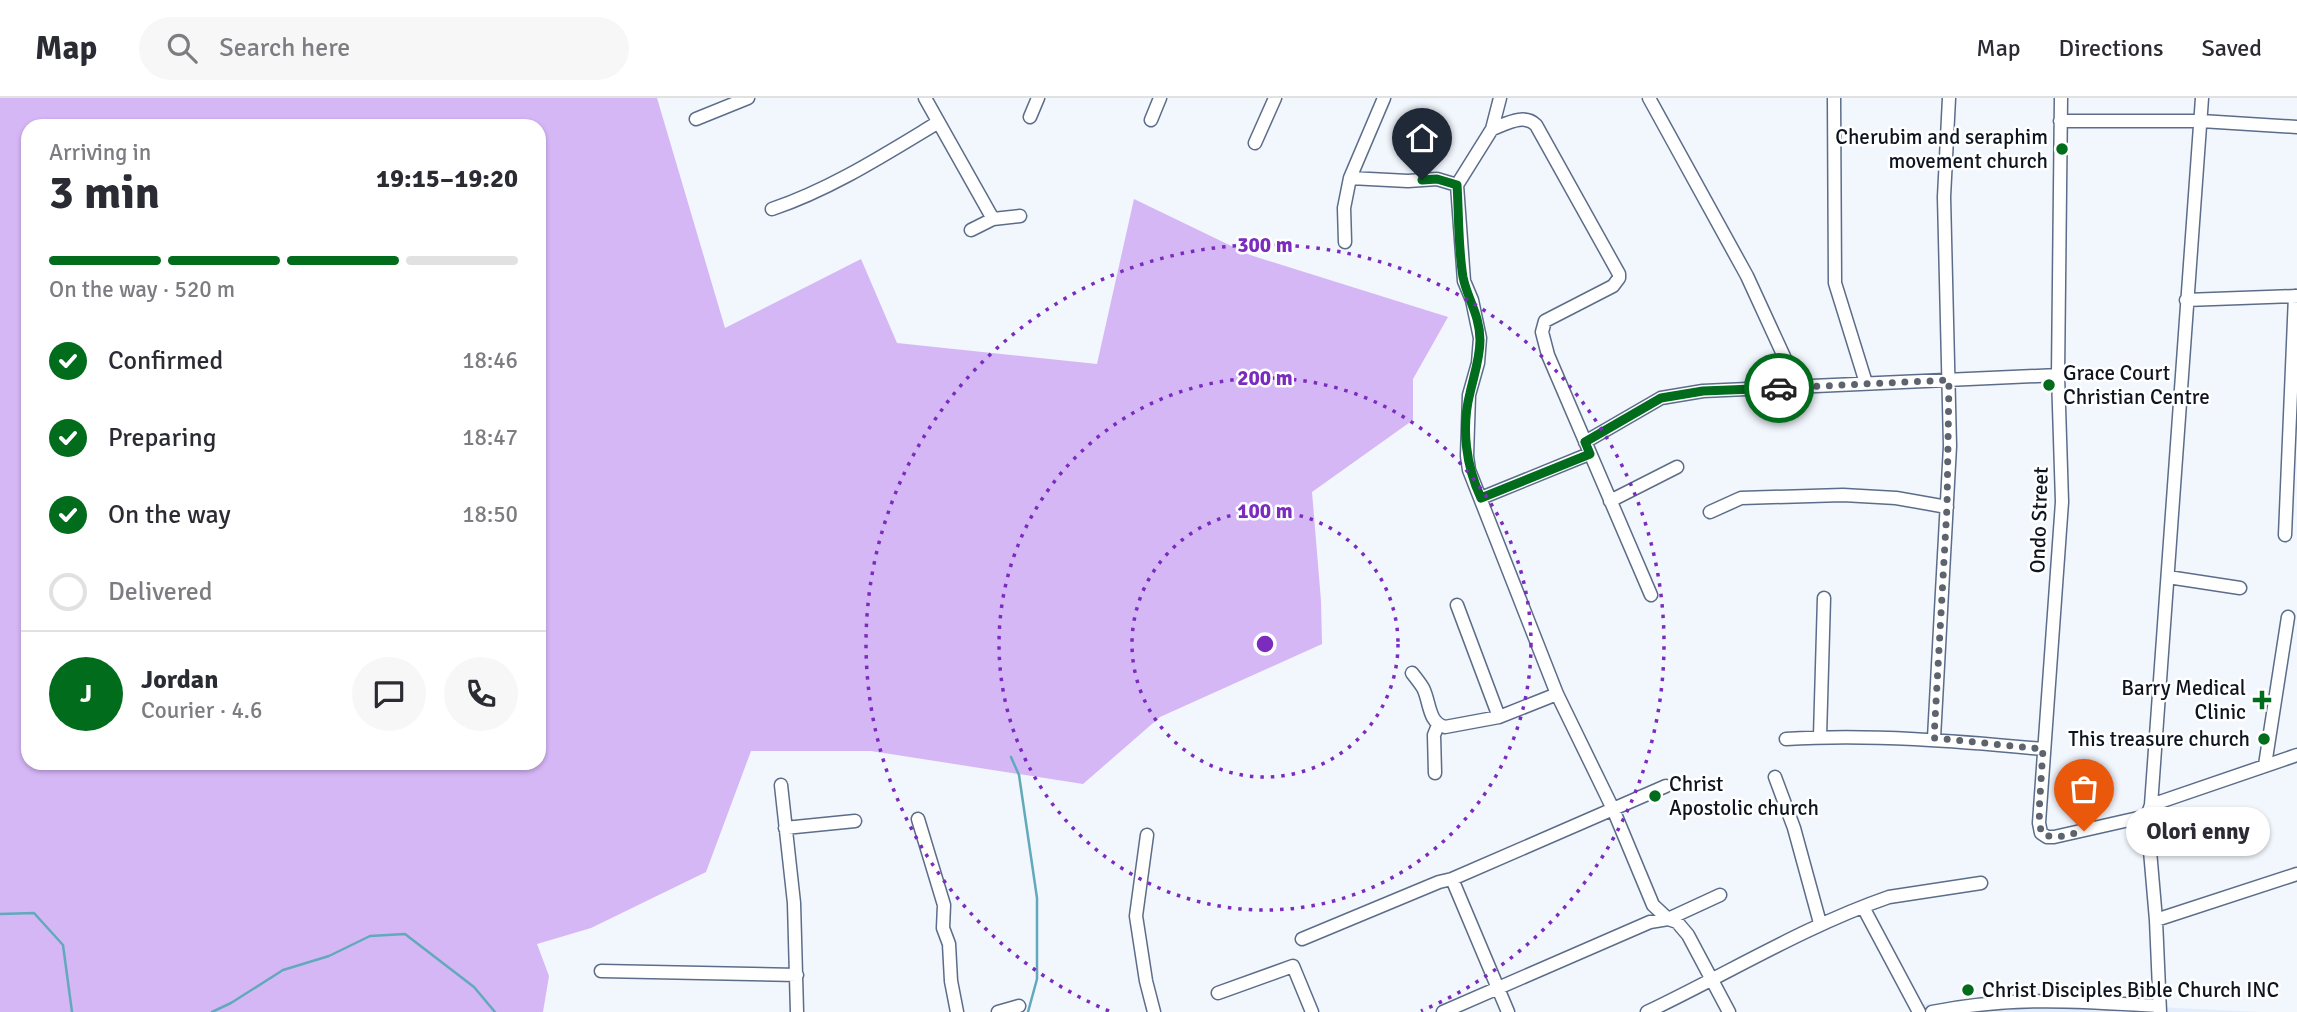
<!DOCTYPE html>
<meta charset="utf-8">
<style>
body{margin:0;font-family:Signika,sans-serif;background:#f7f7f7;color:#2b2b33;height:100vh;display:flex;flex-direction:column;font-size:26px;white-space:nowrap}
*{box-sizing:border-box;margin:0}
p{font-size:23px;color:#7c7c81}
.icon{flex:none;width:38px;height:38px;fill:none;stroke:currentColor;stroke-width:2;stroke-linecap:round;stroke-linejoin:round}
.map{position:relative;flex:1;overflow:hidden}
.sheet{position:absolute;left:21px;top:21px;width:525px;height:651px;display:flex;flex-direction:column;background:#fff;border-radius:21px;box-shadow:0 2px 5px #0004}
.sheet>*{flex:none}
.pin{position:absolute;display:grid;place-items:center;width:60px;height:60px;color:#fff;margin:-72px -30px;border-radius:50% 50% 50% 0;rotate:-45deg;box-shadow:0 0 7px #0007}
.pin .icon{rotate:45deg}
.courier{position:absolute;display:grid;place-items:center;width:70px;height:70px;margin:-35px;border:5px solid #006c1c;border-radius:50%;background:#fff;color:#222;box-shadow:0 2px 9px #0007}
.bubble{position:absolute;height:49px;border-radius:24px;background:#fff;box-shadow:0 2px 5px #0004;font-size:23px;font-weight:800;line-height:49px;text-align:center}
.summary em{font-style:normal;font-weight:800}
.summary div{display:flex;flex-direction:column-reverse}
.summary{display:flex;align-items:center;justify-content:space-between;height:119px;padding:0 28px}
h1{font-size:46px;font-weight:800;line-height:52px}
.bar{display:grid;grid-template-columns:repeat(4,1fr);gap:10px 7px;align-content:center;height:84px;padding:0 28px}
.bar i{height:9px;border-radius:5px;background:#e1e1e2}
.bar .current{background:#006c1c}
.bar p{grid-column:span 4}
.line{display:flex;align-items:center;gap:18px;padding:0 28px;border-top:2px solid #e1e1e2}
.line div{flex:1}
.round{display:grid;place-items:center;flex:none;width:74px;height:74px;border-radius:37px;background:#f7f7f7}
ol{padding:0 28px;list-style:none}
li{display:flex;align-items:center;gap:21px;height:77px}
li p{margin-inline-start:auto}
li .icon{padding:7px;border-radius:50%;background:#006c1c;color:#fff;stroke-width:4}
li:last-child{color:#7c7c81}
li i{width:38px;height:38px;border:4px solid #e1e1e2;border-radius:50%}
header{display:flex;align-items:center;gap:42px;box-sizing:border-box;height:98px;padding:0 35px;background:#fff;border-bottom:2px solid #e1e1e2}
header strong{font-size:33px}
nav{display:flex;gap:38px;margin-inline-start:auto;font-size:24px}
.search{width:490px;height:63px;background:#f7f7f7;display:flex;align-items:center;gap:18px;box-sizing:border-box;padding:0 24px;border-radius:38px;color:#7c7c81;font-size:26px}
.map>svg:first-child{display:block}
.built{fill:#e2ecfb}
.green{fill:#d5b7f6;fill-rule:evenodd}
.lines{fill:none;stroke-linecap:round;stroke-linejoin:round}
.stream{stroke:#61a9bb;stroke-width:2.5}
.minor-casing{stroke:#5c6d89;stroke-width:15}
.minor{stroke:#fff;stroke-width:12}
.done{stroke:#5e646d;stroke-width:7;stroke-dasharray:0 12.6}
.route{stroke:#006c1c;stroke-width:9}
.ring{fill:none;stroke:#7b2cbf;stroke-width:3.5;stroke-dasharray:3.5 7}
.poi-dot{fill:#006c1c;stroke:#fff;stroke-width:2.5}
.labels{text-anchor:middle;stroke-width:5;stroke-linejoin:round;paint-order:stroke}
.poi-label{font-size:21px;fill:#0f1520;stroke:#fff;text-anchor:end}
.street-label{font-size:21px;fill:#0f1520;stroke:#fff}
.centre{fill:#7b2cbf;stroke:#fff;stroke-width:3.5}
.ring-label{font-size:21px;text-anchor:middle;font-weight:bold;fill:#7b2cbf;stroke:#fff;stroke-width:5;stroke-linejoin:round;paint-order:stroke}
</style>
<header>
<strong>Map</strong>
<div class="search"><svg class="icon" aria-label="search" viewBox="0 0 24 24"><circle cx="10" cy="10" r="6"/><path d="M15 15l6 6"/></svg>Search here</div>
<nav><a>Map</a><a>Directions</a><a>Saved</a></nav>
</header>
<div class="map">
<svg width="2297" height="914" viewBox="0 0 2297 914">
<rect width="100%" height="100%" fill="#f2f6fd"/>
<path class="built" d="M2064,902L2176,910L2261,914H1915L1923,906Z"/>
<path class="green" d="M0,0H657L725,230L861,161L897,245L1097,266L1134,101L1250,157L1448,219L1413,281V322L1312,394L1321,503L1322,546L1160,619L1083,686L871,653H751L706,774L591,830L537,846L549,878L543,914H0ZM28,28H539V665H28Z"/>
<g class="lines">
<path class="stream" d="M1011,659L1019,677L1037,800V881L1028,914
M0,816L34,815L63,847L72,914
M212,914L231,905L283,872L329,858L370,838L405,836L474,889L495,914"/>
<defs>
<path id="minor" d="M925,0L993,121
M1500,0L1492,31L1457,87L1464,183L1472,202L1480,240L1478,265L1469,297L1467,358L1469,372L1557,596L1613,711L1653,807L1668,821L1677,824L1688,837L1729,914
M1649,0L1747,178L1798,289
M1834,0L1835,185L1866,285
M2061,0L2058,277L2062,404L2039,725L2041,735L2047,739H2054L2147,718
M1030,19L1038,0
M696,21L748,0
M1151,22L1160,0
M2060,23H2201L2297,29
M1492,31C1506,26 1524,15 1536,27L1619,176V180L1613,188L1545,223L1542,234L1548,257L1651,497
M1255,45L1275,0
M1350,80L1408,83L1437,81L1457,87
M772,111C831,91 884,57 937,25
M971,132L993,121L1020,118
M1345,144L1344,110L1350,80L1384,0
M2186,202L2297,198
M1585,344L1661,300L1703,293L2058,277
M1481,400L1589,356
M1610,403L1677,369
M1710,414L1741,400L1843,397L1896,400L1947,409
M2285,437L2295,198
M2168,479L2240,490
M1457,507L1499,619
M1412,575C1416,580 1420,585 1423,590C1430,603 1428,625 1445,629L1499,619L1557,596
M1820,638L1824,500
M1934,640L1950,348L1944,99L1949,0
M1786,641C1872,636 1957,643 2043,651
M2265,667L2288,519
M1435,675L1434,637L1438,627
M1775,679L1794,730L1820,825
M781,687L794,805L797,914
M2151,707L2297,657
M918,721L944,807L943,830L949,846L951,883L957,914
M785,730L855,723
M1147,737L1136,818L1146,883L1154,914
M1452,781L1508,914
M1863,809L1919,914
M2156,822L2297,776
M1302,841L1439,784L1452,781L1666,688
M601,873L797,877
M1218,895L1293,868L1312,914
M998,914L1019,908
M1443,914L1650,824L1668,821L1720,797
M1647,914C1727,876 1805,828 1889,799L1981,785
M1932,914C2012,898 2079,903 2159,908
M2160,914L2156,822L2147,718L2151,707L2202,0"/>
</defs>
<use href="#minor" class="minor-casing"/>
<use href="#minor" class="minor"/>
</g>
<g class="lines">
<path class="done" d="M1779,290L1949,282L1947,409L1934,640L2043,651L2039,715L2041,735C2054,743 2070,736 2084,733"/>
<path class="route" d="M1422,82L1437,81L1457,87C1459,118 1458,149 1463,179C1467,200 1480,217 1480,242C1480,260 1474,277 1470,295C1461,330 1466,368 1481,400L1590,356L1585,344L1661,300L1703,293L1779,290"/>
</g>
<g class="ring">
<circle cx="1265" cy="546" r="133"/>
<circle cx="1265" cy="546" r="266"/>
<path d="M1109 913A399 399 0 1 1 1421 913"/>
</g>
<g class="poi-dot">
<circle cx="2062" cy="51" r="7"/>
<circle cx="2049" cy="287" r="7"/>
<path d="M2258.5 591.5h7v7h7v7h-7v7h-7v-7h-7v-7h7z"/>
<circle cx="2264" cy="641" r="7"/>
<circle cx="1655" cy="698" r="7"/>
<circle cx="1968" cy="892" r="7"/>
</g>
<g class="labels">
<g class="poi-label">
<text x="2048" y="46">Cherubim and seraphim<tspan x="2048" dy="24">movement church</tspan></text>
<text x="2063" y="282" text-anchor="start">Grace Court<tspan x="2063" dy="24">Christian Centre</tspan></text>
<text x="2246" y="597">Barry Medical<tspan x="2246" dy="24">Clinic</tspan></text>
<text x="2250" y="648">This treasure church</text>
<text x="1669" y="693" text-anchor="start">Christ<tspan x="1669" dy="24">Apostolic church</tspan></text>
<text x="1982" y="899" text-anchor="start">Christ Disciples Bible Church INC</text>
</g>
<g class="street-label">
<text transform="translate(2039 422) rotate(-88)" y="7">Ondo Street</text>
</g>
</g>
<circle cx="1265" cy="546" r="10" class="centre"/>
<g class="ring-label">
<text x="1265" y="154">300 m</text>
<text x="1265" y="287">200 m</text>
<text x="1265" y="420">100 m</text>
</g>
</svg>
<div class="pin" style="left:2084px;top:733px;background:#ea580c"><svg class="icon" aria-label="bag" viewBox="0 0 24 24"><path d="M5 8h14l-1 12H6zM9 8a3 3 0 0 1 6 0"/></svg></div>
<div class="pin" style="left:1422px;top:82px;background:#1f2937"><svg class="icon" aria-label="home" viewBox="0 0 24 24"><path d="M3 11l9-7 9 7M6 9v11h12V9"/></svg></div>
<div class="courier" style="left:1779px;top:290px"><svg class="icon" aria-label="car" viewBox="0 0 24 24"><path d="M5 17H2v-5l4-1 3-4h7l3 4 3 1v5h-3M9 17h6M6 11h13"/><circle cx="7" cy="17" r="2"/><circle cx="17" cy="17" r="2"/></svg></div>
<div class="bubble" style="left:2126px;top:709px;width:144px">Olori enny</div>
<section class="sheet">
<div class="summary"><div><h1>3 min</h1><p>Arriving in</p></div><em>19:15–19:20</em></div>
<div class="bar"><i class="current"></i><i class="current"></i><i class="current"></i><i></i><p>On the way · 520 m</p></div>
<ol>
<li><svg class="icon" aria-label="check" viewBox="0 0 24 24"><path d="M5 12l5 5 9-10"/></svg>Confirmed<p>18:46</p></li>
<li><svg class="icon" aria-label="check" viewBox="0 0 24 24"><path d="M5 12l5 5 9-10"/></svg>Preparing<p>18:47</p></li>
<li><svg class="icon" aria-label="check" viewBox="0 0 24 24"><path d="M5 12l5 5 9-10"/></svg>On the way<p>18:50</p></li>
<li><i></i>Delivered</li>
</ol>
<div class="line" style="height:126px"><b class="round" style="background:#006c1c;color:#fff">J</b><div><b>Jordan</b><p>Courier · 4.6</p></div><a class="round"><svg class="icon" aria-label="chat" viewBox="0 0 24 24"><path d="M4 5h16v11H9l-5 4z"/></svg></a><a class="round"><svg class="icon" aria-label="phone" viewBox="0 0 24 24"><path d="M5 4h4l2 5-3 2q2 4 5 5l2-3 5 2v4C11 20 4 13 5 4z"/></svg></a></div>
</section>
</div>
